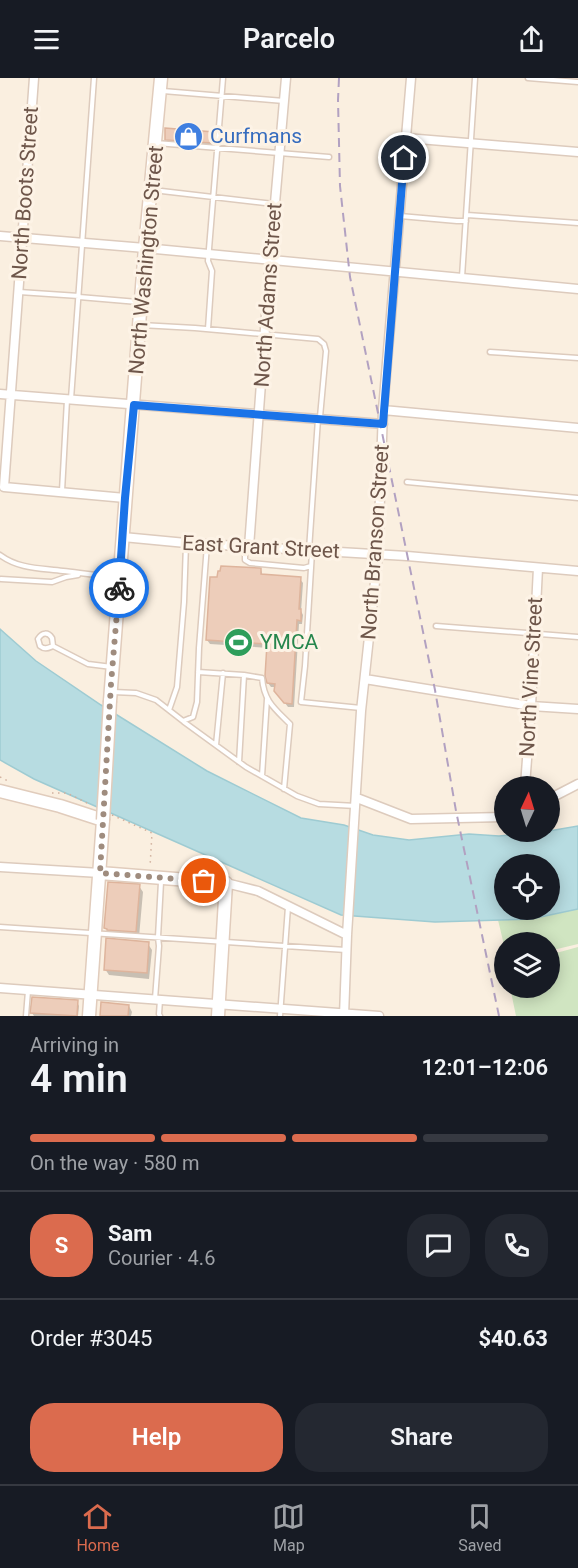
<!DOCTYPE html>
<meta charset="utf-8">
<style>
body{margin:0;font-family:Roboto,sans-serif;background:#242831;color:#f1f3f6;height:100vh;display:flex;flex-direction:column;font-size:22px;white-space:nowrap}
*{box-sizing:border-box;margin:0}
p{font-size:20px;color:#9ea1a6}
.icon{flex:none;width:33px;height:33px;fill:none;stroke:currentColor;stroke-width:2;stroke-linecap:round;stroke-linejoin:round}
.map{position:relative;height:938px;overflow:hidden}
.side{display:flex;flex-direction:column;background:#171b24;flex:1}
.side>*{flex:none}
.needle{width:39px;rotate:4deg}
.fabs{position:absolute;left:494px;top:698px;display:grid;gap:12px}
.fabs a{display:grid;place-items:center;width:66px;height:66px;border-radius:50%;background:#171b24;box-shadow:0 3px 15px #0003;font-size:30px}
.pin{position:absolute;display:grid;place-items:center;width:51px;height:51px;color:#fff;margin:-26px;border:3px solid #fff;border-radius:50%;box-shadow:0 2px 6px #0007}
.courier{position:absolute;display:grid;place-items:center;width:60px;height:60px;margin:-30px;border:4px solid #1a73e8;border-radius:50%;background:#fff;color:#222;box-shadow:0 2px 8px #0007}
.overview em{font-style:normal;font-weight:600}
.overview div{display:flex;flex-direction:column-reverse}
.overview{display:flex;align-items:center;justify-content:space-between;height:102px;padding:0 30px}
h1{font-size:39px;font-weight:600;line-height:45px}
.bar{display:grid;grid-template-columns:repeat(4,1fr);gap:9px 6px;align-content:center;height:72px;padding:0 30px}
.bar i{height:8px;border-radius:4px;background:#363941}
.bar .current{background:#db6b4e}
.bar p{grid-column:span 4}
.line{display:flex;align-items:center;gap:15px;padding:0 30px;border-top:2px solid #363941}
.line div{flex:1}
.round{display:grid;place-items:center;flex:none;width:63px;height:63px;border-radius:24px;background:#242831}
.action{display:flex;gap:12px;margin-top:auto;padding:12px 30px}
.action a{flex:1;height:69px;border-radius:24px;background:#db6b4e;color:#fff;font-size:24px;font-weight:600;line-height:69px;text-align:center}
.action a+a{background:#242831;color:#f1f3f6}
header{display:flex;justify-content:space-between;align-items:center;height:78px;padding:0 30px;background:#171b24;font-size:27px;font-weight:600}
.tab-bar{display:flex;justify-content:space-around;align-items:center;height:84px;border-top:2px solid #363941;background:#171b24;font-size:16px;color:#9ea1a6}
.tab-bar a{display:grid;justify-items:center;gap:3px}
.tab-bar .current{color:#db6b4e}
.map>svg:first-child{display:block}
.green{fill:#d0e5c1}
.water{fill:#b7dce1;stroke:#9ecbd2;stroke-width:1.5;fill-rule:evenodd}
.shadow{fill:#0003}
.building{fill:#edcdba;stroke:#deb49c;stroke-width:1.5}
.lines{fill:none;stroke-linecap:round;stroke-linejoin:round}
.lane-casing{stroke:#ddcbbd;stroke-width:7}
.street-casing{stroke:#ddcbbd;stroke-width:11}
.secondary-casing{stroke:#e1ccbc;stroke-width:15}
.path{stroke:#d1b19e;stroke-width:1.5;stroke-dasharray:1.5 4.5;stroke-linecap:butt}
.lane{stroke:#fff;stroke-width:4}
.street{stroke:#fff;stroke-width:8}
.secondary{stroke:#fff;stroke-width:12}
.rail{stroke:#b2a1c1;stroke-width:2;stroke-dasharray:9 6;stroke-linecap:butt}
.secondary-bridge-casing{stroke:#e1ccbc;stroke-width:15;stroke-linecap:butt}
.secondary-bridge{stroke:#fff;stroke-width:12}
.done{stroke:#9f8c7e;stroke-width:6;stroke-dasharray:0 10.8}
.route{stroke:#1a73e8;stroke-width:8}
.labels{text-anchor:middle;stroke-width:6;stroke-linejoin:round;paint-order:stroke}
.shop-label{font-size:21px;fill:#366cbe;stroke:#fdf3e6;text-anchor:start}
.street-label{font-size:21px;fill:#6e564a;stroke:#fdf3e6}
.leisure-label{font-size:21px;fill:#27864d;stroke:#fdf3e6;text-anchor:start}
</style>
<header><svg class="icon" aria-label="menu" viewBox="0 0 24 24"><path d="M4 6h16M4 12h16M4 18h16"/></svg>Parcelo<svg class="icon" aria-label="share" viewBox="0 0 24 24"><path d="M12 15V3M7 8l5-5 5 5M5 13v7h14v-7"/></svg></header>
<div class="map">
<svg width="578" height="938" viewBox="0 0 578 938">
<rect width="100%" height="100%" fill="#faefe0"/>
<path class="green" d="M578,822V866L549,873V864H504V867L498,842C525,835 552,830 578,822Z
M578,869V938H516L510,909H549V877Z"/>
<path class="water" d="M0,551L36,583L101,627L207,693L301,740L344,747L373,757L409,762L469,756L499,758L549,753L578,748V831L531,841L435,844L341,837L34,701L0,682ZM504,786H549V831H504Z"/>
<path class="shadow" d="M213,56L216,60L215,69L169,65L167,61Z
M261,492L263,498L300,501L303,505L301,533L303,537L302,546H299L294,629H288L279,617L276,609H271L268,605L269,570L210,566L207,562Z
M139,808L143,814L139,859L109,856L106,850Z
M148,866L152,872L149,901L109,897L105,891Z
M77,924L79,928L78,938H34L32,935Z
M129,928L132,934L131,938H101Z"/>
<path class="building" d="M165,50L214,54L213,65L165,62Z
M221,488L261,490V496L301,499L299,531H301V543L297,542L292,626L284,625L274,613L275,606L267,605L265,598L267,566L206,562L210,499H217L218,493H220Z
M108,804L140,806L136,854L107,852V851L104,850Z
M106,860L149,864L147,895L104,892Z
M32,919L78,922L77,938L30,935Z
M101,924L129,927L128,938H100Z"/>
<g class="lines">
<defs>
<path id="lane" d="M528,0L578,4
M163,13L284,23
M156,65L329,79
M153,112L274,126
M467,137L578,145
M400,138L457,143H466
M462,199L475,0
M19,214L79,218
M79,219L138,224
M141,247L195,250L318,261L324,266L326,273L320,339
M208,251L212,193L208,183L223,0
M490,274L578,280
M71,321L94,0
M407,404L578,420
M62,413L67,322
M245,469V482L250,485L304,490L311,488
M309,472L318,341
M312,474L305,588L301,624L361,630
M0,477C19,491 40,490 63,493C81,495 100,498 119,499
M1,501L52,504L66,499L78,497
M436,548L578,559
M53,568C48,570 45,572 40,568L38,561C42,554 48,554 52,560L53,568L88,586L112,589
M198,594L244,597L262,600C264,623 274,630 290,646L284,711
M113,614L136,615L156,622L183,643L193,639L197,624L199,570L207,467
M169,632L177,609L184,524L186,466
M184,644L246,689L297,718L319,726L356,728
M216,667L223,595
M239,684L244,597
M262,698L267,621
M0,849L346,872
M155,921L159,868L158,859L161,804
M160,922L159,936L160,938
M26,938L28,913
M280,938L288,829"/>
<path id="street" d="M34,0L4,409L125,420
M406,60L578,74
M0,158L145,170L578,211
M0,316L383,346
M383,332L578,350
M123,459L186,465L407,478L578,493
M249,469L270,182L286,0
M365,601L531,628L578,631
M525,708L531,628L538,490
M357,720L411,741L504,739
M549,721L578,706
M0,789L100,795
M226,805L258,813L347,857
M0,910L379,938
M344,938L347,857L361,633L378,476L383,332L411,0"/>
<path id="secondary" d="M110,623L145,170L161,0
M0,713L60,728L103,742L89,938
M100,795L226,805L218,938"/>
</defs>
<use href="#lane" class="lane-casing"/>
<use href="#street" class="street-casing"/>
<use href="#secondary" class="secondary-casing"/>
<path class="path" d="M0,699L10,704
M52,715H67L89,726
M112,737L152,755L150,789"/>
<use href="#lane" class="lane"/>
<use href="#street" class="street"/>
<use href="#secondary" class="secondary"/>
<path class="rail" d="M339,0L338,22L340,108L350,199L435,612L456,733L499,938"/>
<defs>
<path id="secondary-bridge" d="M103,742L110,623"/>
</defs>
<use href="#secondary-bridge" class="secondary-bridge-casing"/>
<use href="#secondary-bridge" class="secondary-bridge"/>
</g>
<g class="lines">
<path class="done" d="M119,510L111,606L100,795L204,803"/>
<path class="route" d="M119,510L125,420L134,327L383,346L404,80"/>
</g>
<defs>
<symbol id="shop-disc" viewBox="-11 -11 22 22"><circle r="9.5" fill="#3f7fe0" stroke="#fdf3e6"/><path d="M-5-2.5h2.3a2.7 3.5 0 0 1 5.4 0H5L5.5 6h-11ZM-1.5-2.5h3a1.5 2.3 0 0 0-3 0Z" fill="#fff"/></symbol>
<symbol id="stadium-disc" viewBox="-11 -11 22 22"><circle r="9.5" fill="#2e9e5b" stroke="#fdf3e6"/><path d="M0-5a6.5 5 0 1 0 0 10a6.5 5 0 1 0 0-10ZM-3.5-1.8h7v3.6h-7Z" fill="#fff"/></symbol>
</defs>
<g fill-rule="evenodd">
<use href="#shop-disc" x="172" y="42" width="33" height="33"/>
<use href="#stadium-disc" x="222" y="548" width="33" height="33"/>
</g>
<g class="labels">
<g class="shop-label">
<text x="210" y="65">Curfmans</text>
</g>
<g class="street-label">
<text transform="translate(25 115) rotate(-86)" y="7">North Boots Street</text>
<text transform="translate(146 182) rotate(-85)" y="7">North Washington Street</text>
<text transform="translate(268 217) rotate(-86)" y="7">North Adams Street</text>
<text transform="translate(375 464) rotate(-86)" y="7">North Branson Street</text>
<text transform="translate(261 469) rotate(3)" y="7">East Grant Street</text>
<text transform="translate(531 599) rotate(-87)" y="7">North Vine Street</text>
</g>
<g class="leisure-label">
<text x="260" y="571">YMCA</text>
</g>
</g>
</svg>
<div class="fabs">
<a><svg class="needle" viewBox="-14 -14 28 28"><path d="M0-13l5 13h-10z" fill="#e53935"/><path d="M0 13l5-13h-10z" fill="#9ea1a6"/></svg></a>
<a><svg class="icon" aria-label="locate" viewBox="0 0 24 24"><circle cx="12" cy="12" r="6"/><path d="M12 2v4M12 18v4M2 12h4M18 12h4"/></svg></a>
<a><svg class="icon" aria-label="layers" viewBox="0 0 24 24"><path d="M12 4l9 5-9 5-9-5zM3 14l9 5 9-5"/></svg></a>
</div>
<div class="pin" style="left:204px;top:803px;background:#ea580c"><svg class="icon" aria-label="bag" viewBox="0 0 24 24"><path d="M5 8h14l-1 12H6zM9 8a3 3 0 0 1 6 0"/></svg></div>
<div class="pin" style="left:404px;top:80px;background:#1f2937"><svg class="icon" aria-label="home" viewBox="0 0 24 24"><path d="M3 11l9-7 9 7M6 9v11h12V9"/></svg></div>
<div class="courier" style="left:119px;top:510px"><svg class="icon" aria-label="bike" viewBox="0 0 24 24"><circle cx="6" cy="16" r="4"/><circle cx="18" cy="16" r="4"/><path d="M6 16l4-8h5l3 8M10 8l3 8H6M13 5h3"/></svg></div>
</div>
<section class="side">
<div class="overview"><div><h1>4 min</h1><p>Arriving in</p></div><em>12:01–12:06</em></div>
<div class="bar"><i class="current"></i><i class="current"></i><i class="current"></i><i></i><p>On the way · 580 m</p></div>
<div class="line" style="height:108px"><b class="round" style="background:#db6b4e;color:#fff">S</b><div><b>Sam</b><p>Courier · 4.6</p></div><a class="round"><svg class="icon" aria-label="chat" viewBox="0 0 24 24"><path d="M4 5h16v11H9l-5 4z"/></svg></a><a class="round"><svg class="icon" aria-label="phone" viewBox="0 0 24 24"><path d="M5 4h4l2 5-3 2q2 4 5 5l2-3 5 2v4C11 20 4 13 5 4z"/></svg></a></div>
<div class="line" style="height:78px"><div>Order #3045</div><b>$40.63</b></div>
<div class="action"><a>Help</a><a>Share</a></div>
</section>
<nav class="tab-bar">
<a class="current"><svg class="icon" aria-label="home" viewBox="0 0 24 24"><path d="M3 11l9-7 9 7M6 9v11h12V9"/></svg>Home</a>
<a><svg class="icon" aria-label="map" viewBox="0 0 24 24"><path d="M3 6l6-2 6 2 6-2v14l-6 2-6-2-6 2zM9 4v14M15 6v14"/></svg>Map</a>
<a><svg class="icon" aria-label="saved" viewBox="0 0 24 24"><path d="M7 4h10v16l-5-4-5 4z"/></svg>Saved</a>
</nav>
